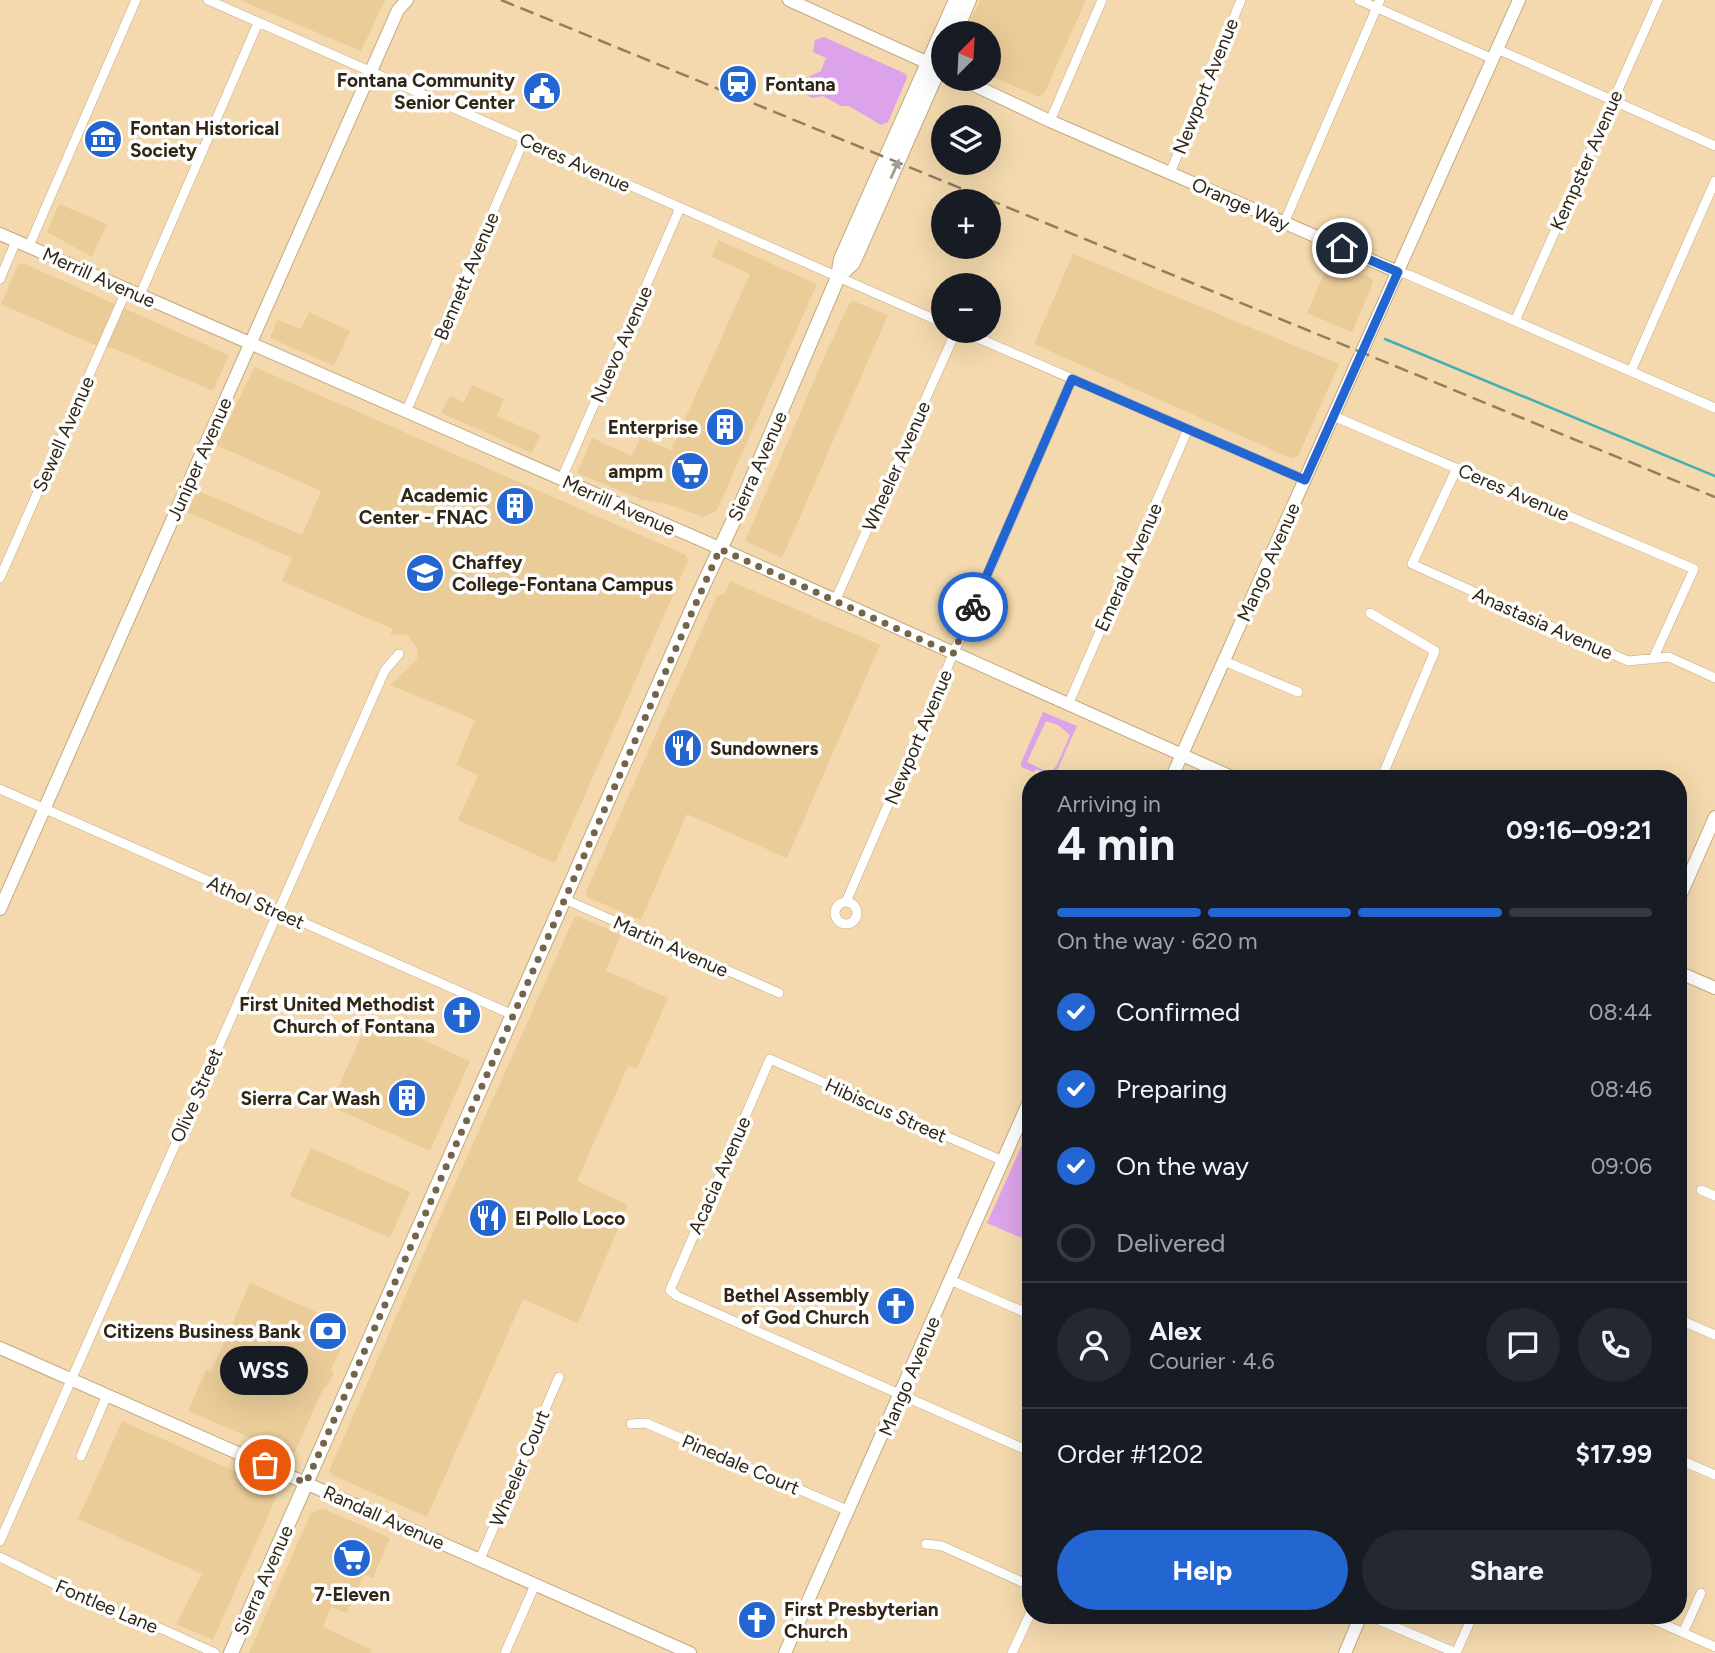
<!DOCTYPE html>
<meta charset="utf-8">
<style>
body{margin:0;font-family:Figtree,sans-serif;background:#242831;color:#f1f3f6;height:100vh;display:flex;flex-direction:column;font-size:26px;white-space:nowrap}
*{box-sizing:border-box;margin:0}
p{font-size:23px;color:#9ea1a6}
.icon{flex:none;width:38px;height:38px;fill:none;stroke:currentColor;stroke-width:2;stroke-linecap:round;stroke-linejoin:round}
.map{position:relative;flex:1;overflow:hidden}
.sheet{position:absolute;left:1022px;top:770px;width:665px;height:854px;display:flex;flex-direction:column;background:#171b24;border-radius:28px;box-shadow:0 7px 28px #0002}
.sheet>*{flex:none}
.needle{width:46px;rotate:24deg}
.tools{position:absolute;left:931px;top:21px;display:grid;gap:14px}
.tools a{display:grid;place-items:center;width:70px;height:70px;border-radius:50%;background:#171b24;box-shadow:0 7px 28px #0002;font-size:35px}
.pin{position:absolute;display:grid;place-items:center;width:60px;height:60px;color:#fff;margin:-30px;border:4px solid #fff;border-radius:50%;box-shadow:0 2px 7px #0007}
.courier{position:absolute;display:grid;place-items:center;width:70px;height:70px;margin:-35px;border:5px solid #2365d1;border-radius:50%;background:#fff;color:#222;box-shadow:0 2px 9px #0007}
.bubble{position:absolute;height:49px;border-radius:24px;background:#171b24;box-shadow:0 7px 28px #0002;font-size:23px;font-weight:700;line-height:49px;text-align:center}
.headline em{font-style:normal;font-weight:700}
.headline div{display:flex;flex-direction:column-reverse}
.headline{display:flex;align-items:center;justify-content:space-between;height:119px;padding:0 35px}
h1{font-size:46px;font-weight:700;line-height:52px}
.bar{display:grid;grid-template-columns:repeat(4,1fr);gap:10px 7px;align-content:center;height:84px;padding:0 35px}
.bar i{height:9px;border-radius:5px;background:#363941}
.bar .on{background:#2365d1}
.bar p{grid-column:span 4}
.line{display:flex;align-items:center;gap:18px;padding:0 35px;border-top:2px solid #363941}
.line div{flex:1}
.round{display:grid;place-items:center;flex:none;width:74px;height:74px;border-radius:37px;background:#242831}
ol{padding:0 35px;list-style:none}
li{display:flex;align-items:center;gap:21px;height:77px}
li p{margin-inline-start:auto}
li .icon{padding:7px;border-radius:50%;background:#2365d1;color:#fff;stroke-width:4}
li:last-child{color:#9ea1a6}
li i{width:38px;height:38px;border:4px solid #363941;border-radius:50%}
.primary-button{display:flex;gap:14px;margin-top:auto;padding:14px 35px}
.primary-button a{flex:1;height:80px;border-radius:42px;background:#2365d1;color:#fff;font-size:28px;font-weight:700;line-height:80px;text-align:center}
.primary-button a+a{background:#242831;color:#f1f3f6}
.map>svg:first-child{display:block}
.built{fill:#eacc99}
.green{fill:#dda3ea;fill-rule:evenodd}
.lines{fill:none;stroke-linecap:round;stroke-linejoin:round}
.stream{stroke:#45afb5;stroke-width:2.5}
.street-casing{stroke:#c2a97f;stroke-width:10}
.secondary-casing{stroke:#c2a97f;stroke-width:14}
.primary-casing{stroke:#c2a97f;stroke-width:16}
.street{stroke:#fff;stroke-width:9}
.secondary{stroke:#fff;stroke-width:12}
.primary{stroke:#fff;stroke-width:14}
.rail{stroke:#907e60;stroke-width:2.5;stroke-dasharray:14 7;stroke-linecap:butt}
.oneway{fill:#a29d96}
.done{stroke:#74654a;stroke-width:7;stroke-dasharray:0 12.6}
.route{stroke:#2365d1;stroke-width:9}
.labels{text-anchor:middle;stroke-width:7;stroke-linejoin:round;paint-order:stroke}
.poi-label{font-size:19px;font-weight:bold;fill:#302615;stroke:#fefefe;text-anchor:end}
.street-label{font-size:19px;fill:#302615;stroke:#fefefe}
</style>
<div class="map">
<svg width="1715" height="1653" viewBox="0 0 1715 1653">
<rect width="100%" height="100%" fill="#f3d9ad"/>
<path class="built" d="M240,0H385L361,51Z
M980,0H1086L1044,94L1038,97L989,75V33H965Z
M59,204L107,224L92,257L47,232Z
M718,240L817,284L717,510L704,517L664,503L640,499L577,473L592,438L632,456L640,438L671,450L750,274L712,257Z
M1073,254L1339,364L1298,456L1293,459L1034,344Z
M1330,260L1372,278L1373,283L1352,332L1307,313Z
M23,263L229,355L213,391L112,348L92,344L1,304L18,265Z
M853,301L888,315L782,558L745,541L826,353L849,304Z
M309,312L350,331L334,366L270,338L277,320L301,329Z
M255,367L686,555L688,561L555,863L458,820L478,775L456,765L475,720L390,685L417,660V648L407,635L398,634L390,636L393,629L282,581L292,558L187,512L196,490L302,535L321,491L216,445Z
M472,385L504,399L497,416L540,435L532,453L441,413L450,396L464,402Z
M730,581L880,645L787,858L687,814L641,920L587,897L586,892L717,596L725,593Z
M578,916L621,935L606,971L668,998L637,1069L628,1066L577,1181L628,1205L578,1323L523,1299L427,1517L332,1475L329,1471L423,1255L574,918Z
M370,1016L470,1061L430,1151L330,1106Z
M311,1148L410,1192L390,1238L290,1196Z
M250,1283L350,1327L331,1370L334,1372L329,1383L322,1391L295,1452L290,1455L188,1411L206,1370L211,1372Z
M122,1421L273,1488L276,1498L213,1640L176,1624L202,1574L78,1519Z
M324,1509L390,1538L373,1578L364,1575L347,1613L331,1607L323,1627L372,1650L371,1653H249L311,1513Z"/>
<path class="green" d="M824,37L906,74L907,78L888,122L881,125L849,106H841L823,96L812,98L801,91L800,81L821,71L826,58L813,52L815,40Z
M1043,712L1077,726L1054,777L1036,769L1034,772L1021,767V763ZM1046,721L1058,725L1070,735L1057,765L1050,773L1027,762Z
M1031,1125V1242L987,1223Z"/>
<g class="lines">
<path class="stream" d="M1385,339L1715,476"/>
<defs>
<path id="street" d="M208,0L943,323
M1359,0L1493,59
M1497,49L1715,146
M1050,121L1102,0
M1170,173L1241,0
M1284,223L1380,0
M29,246L136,0
M1398,272L1409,275L1715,408
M0,279L16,241
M140,295L258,23
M1515,321L1658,0
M962,331L1305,480
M1631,371L1715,181
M406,412L524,140
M1333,416L1694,569L1653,659
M1457,468L1412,564L1628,661L1669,657L1715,678
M561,480L680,208
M0,578L127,289
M835,601L956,331
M1370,613L1435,651L1381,779
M1224,661L1298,692
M1068,705L1188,429
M0,789L513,1015
M564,899L779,993
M846,902L1072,379
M835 913a11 11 0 1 1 22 0a11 11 0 1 1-22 0Z
M1003,1161L770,1059L670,1290L677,1296L1031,1452
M1701,1190L1715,1196
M950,1280L1031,1315
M1678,1319L1715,1335
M631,1424L646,1423L849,1511
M81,1456L107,1395
M1678,1459L1715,1475
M0,1541L385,670L399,654
M926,1544L942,1546L1031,1586
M0,1557L113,1613L162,1629L215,1653
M480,1559L559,1377
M1367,1615L1456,1653
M1643,1615L1715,1647
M1683,1633L1701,1593
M505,1653L535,1585
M1012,1653L1031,1612
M1456,1653L1473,1615"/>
<path id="secondary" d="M789,0L937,67
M961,79L1050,121L1398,272
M0,234L701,540L1236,779
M1171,779L1519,0
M1678,901L1715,817
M0,909L398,10L407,0
M1678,972L1715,988
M0,1348L690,1653
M785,1653L1031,1097
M1345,1653L1361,1615"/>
<path id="primary" d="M955,33L969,0
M838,277L853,263L943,59
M231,1653L694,605L744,498L838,277L841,259L956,0"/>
</defs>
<use href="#street" class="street-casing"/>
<use href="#secondary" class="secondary-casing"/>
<use href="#primary" class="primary-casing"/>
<use href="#street" class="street"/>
<use href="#secondary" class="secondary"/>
<use href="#primary" class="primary"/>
<path class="rail" d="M501,0L1715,497"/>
</g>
<defs><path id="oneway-solid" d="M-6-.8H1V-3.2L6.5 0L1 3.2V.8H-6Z" transform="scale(1.75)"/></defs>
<use class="oneway" href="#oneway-solid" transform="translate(895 169) rotate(-66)"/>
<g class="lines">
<path class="done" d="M265,1465L306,1483L720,549L953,654L973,607"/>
<path class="route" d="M973,607L1072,379L1305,480L1398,272L1342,248"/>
</g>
<defs>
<symbol id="station-disc" viewBox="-11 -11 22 22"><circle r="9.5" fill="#2365d1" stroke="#fefefe"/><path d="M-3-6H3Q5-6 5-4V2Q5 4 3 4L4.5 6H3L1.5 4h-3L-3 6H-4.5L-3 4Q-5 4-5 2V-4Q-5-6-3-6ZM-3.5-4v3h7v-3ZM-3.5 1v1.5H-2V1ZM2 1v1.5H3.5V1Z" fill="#fff"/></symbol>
<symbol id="civic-disc" viewBox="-11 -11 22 22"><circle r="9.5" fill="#2365d1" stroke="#fefefe"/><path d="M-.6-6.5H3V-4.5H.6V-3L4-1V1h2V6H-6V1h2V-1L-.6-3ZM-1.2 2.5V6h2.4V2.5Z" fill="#fff"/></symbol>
<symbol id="museum-disc" viewBox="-11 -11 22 22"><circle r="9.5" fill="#2365d1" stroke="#fefefe"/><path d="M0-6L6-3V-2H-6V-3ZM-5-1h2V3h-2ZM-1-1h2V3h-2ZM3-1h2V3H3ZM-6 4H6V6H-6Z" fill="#fff"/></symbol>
<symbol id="building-disc" viewBox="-11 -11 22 22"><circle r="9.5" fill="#2365d1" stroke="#fefefe"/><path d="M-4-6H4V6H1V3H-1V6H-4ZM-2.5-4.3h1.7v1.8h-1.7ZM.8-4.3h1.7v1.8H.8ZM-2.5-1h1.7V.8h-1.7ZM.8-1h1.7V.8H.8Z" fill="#fff"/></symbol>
<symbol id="supermarket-disc" viewBox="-11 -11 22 22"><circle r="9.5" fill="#2365d1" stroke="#fefefe"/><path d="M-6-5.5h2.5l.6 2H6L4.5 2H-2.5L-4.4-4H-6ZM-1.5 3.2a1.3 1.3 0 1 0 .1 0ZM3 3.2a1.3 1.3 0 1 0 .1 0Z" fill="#fff"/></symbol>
<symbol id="university-disc" viewBox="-11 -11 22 22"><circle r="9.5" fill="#2365d1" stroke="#fefefe"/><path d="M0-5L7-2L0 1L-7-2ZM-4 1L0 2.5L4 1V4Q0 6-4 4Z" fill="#fff"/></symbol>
<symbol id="restaurant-disc" viewBox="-11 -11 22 22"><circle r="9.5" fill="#2365d1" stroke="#fefefe"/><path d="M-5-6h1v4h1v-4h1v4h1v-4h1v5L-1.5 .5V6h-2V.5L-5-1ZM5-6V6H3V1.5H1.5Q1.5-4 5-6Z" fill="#fff"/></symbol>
<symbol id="church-disc" viewBox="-11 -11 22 22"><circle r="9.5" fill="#2365d1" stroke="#fefefe"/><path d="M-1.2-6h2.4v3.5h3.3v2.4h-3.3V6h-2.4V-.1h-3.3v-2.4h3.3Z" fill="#fff"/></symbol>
<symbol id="bank-disc" viewBox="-11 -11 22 22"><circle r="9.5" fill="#2365d1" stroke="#fefefe"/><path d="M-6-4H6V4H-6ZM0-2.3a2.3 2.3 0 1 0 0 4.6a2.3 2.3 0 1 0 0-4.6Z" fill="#fff"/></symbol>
</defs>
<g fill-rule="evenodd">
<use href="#station-disc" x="716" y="62" width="44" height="44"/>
<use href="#civic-disc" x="520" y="69" width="44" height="44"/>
<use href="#museum-disc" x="81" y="117" width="44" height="44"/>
<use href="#building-disc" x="703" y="405" width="44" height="44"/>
<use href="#supermarket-disc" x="668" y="449" width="44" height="44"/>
<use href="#building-disc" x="493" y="484" width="44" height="44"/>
<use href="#university-disc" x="403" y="551" width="44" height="44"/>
<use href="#restaurant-disc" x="661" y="726" width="44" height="44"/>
<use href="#church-disc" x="440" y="993" width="44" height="44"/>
<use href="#building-disc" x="385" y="1076" width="44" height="44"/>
<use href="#restaurant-disc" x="466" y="1196" width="44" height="44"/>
<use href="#church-disc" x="874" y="1284" width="44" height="44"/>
<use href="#bank-disc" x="306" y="1309" width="44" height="44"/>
<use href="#supermarket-disc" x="330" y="1536" width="44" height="44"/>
<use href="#church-disc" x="735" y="1598" width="44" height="44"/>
</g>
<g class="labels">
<g class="poi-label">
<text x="515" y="87">Fontana Community<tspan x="515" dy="22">Senior Center</tspan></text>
<text x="765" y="91" text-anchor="start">Fontana</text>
<text x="130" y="135" text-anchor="start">Fontan Historical<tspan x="130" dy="22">Society</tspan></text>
<text x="698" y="434">Enterprise</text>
<text x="663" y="478">ampm</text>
<text x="488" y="502">Academic<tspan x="488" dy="22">Center - FNAC</tspan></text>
<text x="452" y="569" text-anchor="start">Chaffey<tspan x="452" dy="22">College-Fontana Campus</tspan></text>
<text x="710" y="755" text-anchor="start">Sundowners</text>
<text x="435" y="1011">First United Methodist<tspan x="435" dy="22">Church of Fontana</tspan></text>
<text x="380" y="1105">Sierra Car Wash</text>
<text x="515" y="1225" text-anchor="start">El Pollo Loco</text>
<text x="869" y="1302">Bethel Assembly<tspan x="869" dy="22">of God Church</tspan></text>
<text x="301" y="1338">Citizens Business Bank</text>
<text x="352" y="1601" text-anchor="middle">7-Eleven</text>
<text x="784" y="1616" text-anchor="start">First Presbyterian<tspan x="784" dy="22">Church</tspan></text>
</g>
<g class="street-label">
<text transform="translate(1205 86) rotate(-68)" y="7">Newport Avenue</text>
<text transform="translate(1586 160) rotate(-66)" y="7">Kempster Avenue</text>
<text transform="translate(575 162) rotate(24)" y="7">Ceres Avenue</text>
<text transform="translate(1241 204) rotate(24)" y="7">Orange Way</text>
<text transform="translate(466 276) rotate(-67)" y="7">Bennett Avenue</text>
<text transform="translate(99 277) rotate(24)" y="7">Merrill Avenue</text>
<text transform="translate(621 344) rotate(-66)" y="7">Nuevo Avenue</text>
<text transform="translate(63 434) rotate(-66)" y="7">Sewell Avenue</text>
<text transform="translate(199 459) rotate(-66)" y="7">Juniper Avenue</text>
<text transform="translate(757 466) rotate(-66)" y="7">Sierra Avenue</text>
<text transform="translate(896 466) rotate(-66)" y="7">Wheeler Avenue</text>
<text transform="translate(1514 492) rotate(23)" y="7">Ceres Avenue</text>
<text transform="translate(619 505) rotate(24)" y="7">Merrill Avenue</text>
<text transform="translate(1268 562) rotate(-66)" y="7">Mango Avenue</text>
<text transform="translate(1128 567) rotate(-66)" y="7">Emerald Avenue</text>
<text transform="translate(1543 623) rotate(24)" y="7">Anastasia Avenue</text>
<text transform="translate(918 737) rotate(-67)" y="7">Newport Avenue</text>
<text transform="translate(256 902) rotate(24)" y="7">Athol Street</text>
<text transform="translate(671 946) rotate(24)" y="7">Martin Avenue</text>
<text transform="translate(196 1095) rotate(-66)" y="7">Olive Street</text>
<text transform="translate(886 1110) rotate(24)" y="7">Hibiscus Street</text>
<text transform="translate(719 1175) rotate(-66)" y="7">Acacia Avenue</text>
<text transform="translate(909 1376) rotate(-67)" y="7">Mango Avenue</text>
<text transform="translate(741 1464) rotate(23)" y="7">Pinedale Court</text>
<text transform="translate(519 1468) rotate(-67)" y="7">Wheeler Court</text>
<text transform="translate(384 1517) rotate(24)" y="7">Randall Avenue</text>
<text transform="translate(263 1580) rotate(-66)" y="7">Sierra Avenue</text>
<text transform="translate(107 1606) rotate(23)" y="7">Fontlee Lane</text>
</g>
</g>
</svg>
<div class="tools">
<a><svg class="needle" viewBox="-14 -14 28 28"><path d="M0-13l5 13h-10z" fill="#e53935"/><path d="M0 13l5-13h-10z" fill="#9ea1a6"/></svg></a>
<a><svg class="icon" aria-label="layers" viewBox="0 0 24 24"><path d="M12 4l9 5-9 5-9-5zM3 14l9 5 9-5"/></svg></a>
<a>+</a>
<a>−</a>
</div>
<div class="pin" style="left:265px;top:1465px;background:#ea580c"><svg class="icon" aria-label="bag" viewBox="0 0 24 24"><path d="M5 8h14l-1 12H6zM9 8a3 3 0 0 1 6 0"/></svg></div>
<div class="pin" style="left:1342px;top:248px;background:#1f2937"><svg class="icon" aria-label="home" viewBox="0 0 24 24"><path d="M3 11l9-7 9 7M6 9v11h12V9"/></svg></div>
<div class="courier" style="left:973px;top:607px"><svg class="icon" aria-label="bike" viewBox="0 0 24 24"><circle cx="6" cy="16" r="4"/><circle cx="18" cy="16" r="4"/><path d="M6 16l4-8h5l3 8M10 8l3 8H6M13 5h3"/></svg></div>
<div class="bubble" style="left:220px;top:1346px;width:88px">WSS</div>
<section class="sheet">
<div class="headline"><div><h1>4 min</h1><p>Arriving in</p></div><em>09:16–09:21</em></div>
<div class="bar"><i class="on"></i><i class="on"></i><i class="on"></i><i></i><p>On the way · 620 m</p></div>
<ol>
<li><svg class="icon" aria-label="check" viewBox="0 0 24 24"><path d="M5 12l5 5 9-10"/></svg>Confirmed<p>08:44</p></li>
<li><svg class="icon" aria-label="check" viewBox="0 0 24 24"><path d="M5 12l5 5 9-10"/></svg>Preparing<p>08:46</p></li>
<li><svg class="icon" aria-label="check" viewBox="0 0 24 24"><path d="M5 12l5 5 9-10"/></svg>On the way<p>09:06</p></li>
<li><i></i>Delivered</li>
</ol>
<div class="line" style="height:126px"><a class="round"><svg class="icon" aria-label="person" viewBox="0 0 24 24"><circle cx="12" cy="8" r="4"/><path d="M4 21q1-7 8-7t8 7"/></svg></a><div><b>Alex</b><p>Courier · 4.6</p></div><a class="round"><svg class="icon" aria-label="chat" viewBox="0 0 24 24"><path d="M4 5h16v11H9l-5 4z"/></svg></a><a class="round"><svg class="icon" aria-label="phone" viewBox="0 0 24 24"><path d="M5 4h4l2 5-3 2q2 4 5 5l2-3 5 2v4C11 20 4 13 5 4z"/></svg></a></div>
<div class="line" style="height:91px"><div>Order #1202</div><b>$17.99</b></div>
<div class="primary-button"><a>Help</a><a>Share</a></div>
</section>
</div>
